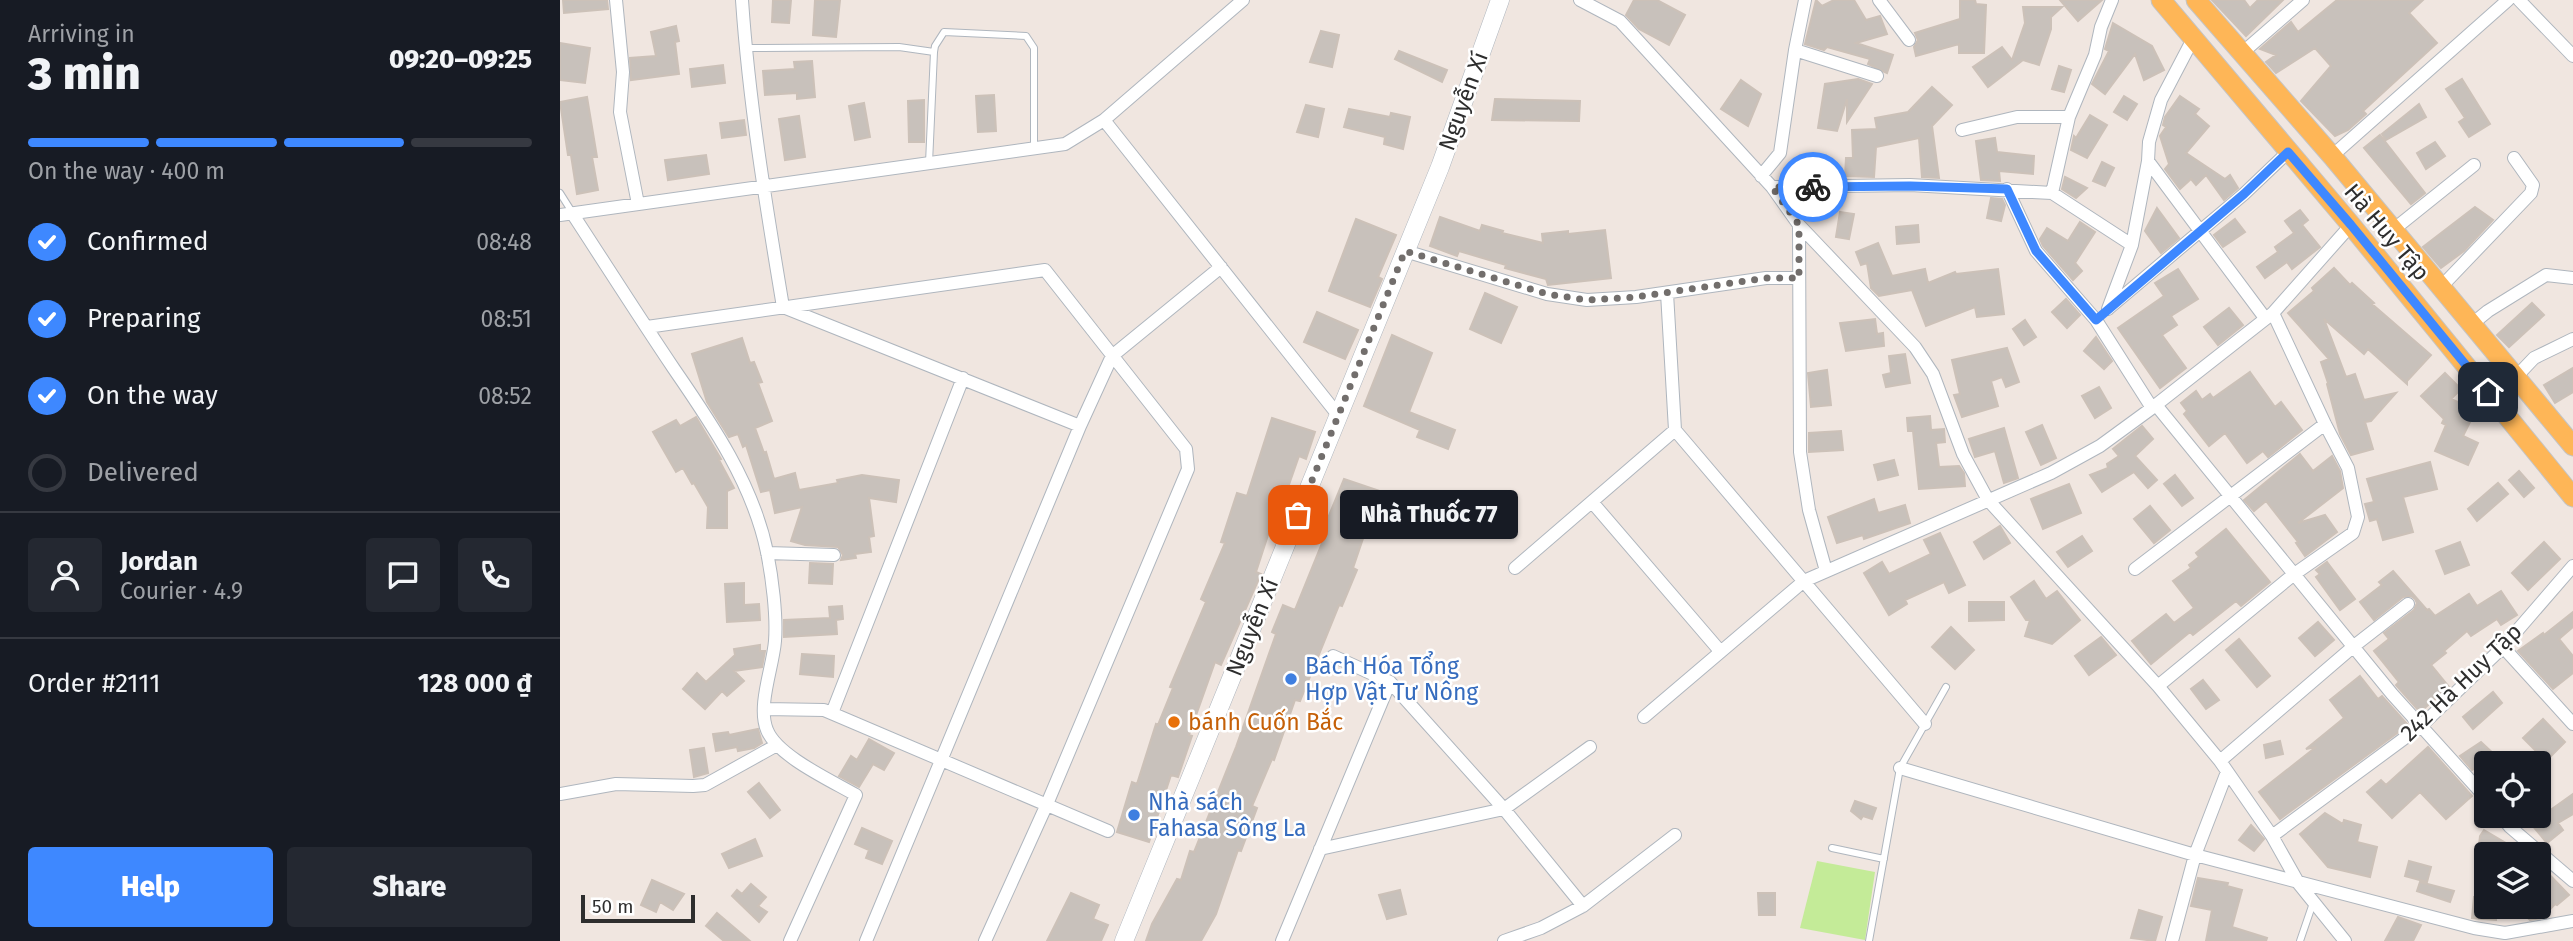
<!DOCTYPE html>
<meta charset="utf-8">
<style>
body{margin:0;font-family:"Fira Sans",sans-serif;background:#242831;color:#f1f3f6;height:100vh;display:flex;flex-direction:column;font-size:26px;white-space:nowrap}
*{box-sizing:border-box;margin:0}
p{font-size:23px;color:#9ea1a6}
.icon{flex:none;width:38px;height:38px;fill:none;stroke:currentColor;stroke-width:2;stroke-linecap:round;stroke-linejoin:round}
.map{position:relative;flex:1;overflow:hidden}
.side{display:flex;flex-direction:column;background:#171b24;width:560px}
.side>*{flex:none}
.tools{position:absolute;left:1914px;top:751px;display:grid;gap:14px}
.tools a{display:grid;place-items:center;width:77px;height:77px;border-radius:7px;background:#171b24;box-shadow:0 2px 5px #0004;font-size:35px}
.scale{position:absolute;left:21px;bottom:18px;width:114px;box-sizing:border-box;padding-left:7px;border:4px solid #2e2e2e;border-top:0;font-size:19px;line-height:24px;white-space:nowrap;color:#2e2e2e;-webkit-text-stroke:5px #fff;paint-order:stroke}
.pin{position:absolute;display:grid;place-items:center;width:60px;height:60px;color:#fff;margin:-30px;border-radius:14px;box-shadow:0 4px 10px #0006}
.courier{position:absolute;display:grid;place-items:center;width:70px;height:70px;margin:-35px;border:5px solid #3e88ff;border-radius:50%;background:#fff;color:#222;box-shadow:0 2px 9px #0007}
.bubble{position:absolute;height:49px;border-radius:7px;background:#171b24;box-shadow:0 2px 5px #0004;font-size:23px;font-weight:800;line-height:49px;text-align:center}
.overview em{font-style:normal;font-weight:800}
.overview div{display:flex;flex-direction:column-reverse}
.overview{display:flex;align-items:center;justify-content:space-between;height:119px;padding:0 28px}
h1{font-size:46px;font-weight:800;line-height:52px}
.bar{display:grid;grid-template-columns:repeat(4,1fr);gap:10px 7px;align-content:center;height:84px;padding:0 28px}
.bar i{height:9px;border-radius:5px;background:#363941}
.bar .current{background:#3e88ff}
.bar p{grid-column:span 4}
.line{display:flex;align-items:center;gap:18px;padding:0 28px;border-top:2px solid #363941}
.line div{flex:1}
.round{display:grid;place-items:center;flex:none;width:74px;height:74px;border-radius:7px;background:#242831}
ol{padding:0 28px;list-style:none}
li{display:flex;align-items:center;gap:21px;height:77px}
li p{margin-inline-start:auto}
li .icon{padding:7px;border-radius:50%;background:#3e88ff;color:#fff;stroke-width:4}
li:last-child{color:#9ea1a6}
li i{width:38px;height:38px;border:4px solid #363941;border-radius:50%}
.action{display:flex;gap:14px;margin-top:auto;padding:14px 28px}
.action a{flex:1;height:80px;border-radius:7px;background:#3e88ff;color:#fff;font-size:28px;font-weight:800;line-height:80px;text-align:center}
.action a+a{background:#242831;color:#f1f3f6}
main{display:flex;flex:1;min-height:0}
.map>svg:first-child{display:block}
.green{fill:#c4eb98}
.building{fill:#c8c1bb;stroke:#ccc1b8;stroke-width:2}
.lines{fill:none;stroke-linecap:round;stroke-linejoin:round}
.lane-casing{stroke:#afb6be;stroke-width:8}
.street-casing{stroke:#afb6be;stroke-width:14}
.secondary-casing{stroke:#afb6be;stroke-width:19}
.primary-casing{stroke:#c4c4c4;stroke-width:21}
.lane{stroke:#fff;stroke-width:6}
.street{stroke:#fff;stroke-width:12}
.secondary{stroke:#fff;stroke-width:18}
.primary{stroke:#feb657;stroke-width:19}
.done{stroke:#726e6c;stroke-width:7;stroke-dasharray:0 12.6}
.route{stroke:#3e88ff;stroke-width:9}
.shop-dot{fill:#3f7fe0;stroke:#fff;stroke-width:2.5}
.food-dot{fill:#e8710a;stroke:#fff;stroke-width:2.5}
.labels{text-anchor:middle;stroke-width:5;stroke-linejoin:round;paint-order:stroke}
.street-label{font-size:23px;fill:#2e2e2e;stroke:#fff}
.shop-label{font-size:23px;fill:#366cbe;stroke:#fff;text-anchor:start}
.food-label{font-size:23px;fill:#c56008;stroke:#fff;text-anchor:start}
</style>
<main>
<section class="side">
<div class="overview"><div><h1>3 min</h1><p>Arriving in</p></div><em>09:20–09:25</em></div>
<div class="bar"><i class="current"></i><i class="current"></i><i class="current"></i><i></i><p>On the way · 400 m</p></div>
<ol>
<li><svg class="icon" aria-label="check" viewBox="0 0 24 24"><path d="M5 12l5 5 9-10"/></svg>Confirmed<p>08:48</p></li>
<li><svg class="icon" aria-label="check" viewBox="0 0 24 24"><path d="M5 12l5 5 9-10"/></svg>Preparing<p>08:51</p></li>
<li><svg class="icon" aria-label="check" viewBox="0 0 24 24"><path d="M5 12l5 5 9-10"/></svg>On the way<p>08:52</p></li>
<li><i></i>Delivered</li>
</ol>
<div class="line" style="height:126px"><a class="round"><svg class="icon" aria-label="person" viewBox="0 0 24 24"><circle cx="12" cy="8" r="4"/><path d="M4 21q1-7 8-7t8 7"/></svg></a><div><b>Jordan</b><p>Courier · 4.9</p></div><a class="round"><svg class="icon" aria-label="chat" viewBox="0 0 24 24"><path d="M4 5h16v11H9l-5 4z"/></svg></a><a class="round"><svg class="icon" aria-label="phone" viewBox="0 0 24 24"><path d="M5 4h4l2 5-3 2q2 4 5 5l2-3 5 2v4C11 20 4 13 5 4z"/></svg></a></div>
<div class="line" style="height:91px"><div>Order #2111</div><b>128 000 ₫</b></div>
<div class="action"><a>Help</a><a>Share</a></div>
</section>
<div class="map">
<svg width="2013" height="941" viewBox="0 0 2013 941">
<rect width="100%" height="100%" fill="#f0e6e0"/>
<path class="green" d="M1257,861L1315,872L1305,940L1240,928Z"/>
<path class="building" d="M3,0H47L48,9L4,13Z
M213,0H231L229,23L212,22Z
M255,0H280L276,37L253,35Z
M1074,0H1097L1125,15L1109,45L1079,29L1066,15Z
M1256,0L1262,6L1274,0H1294L1306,20L1320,16L1327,34L1296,43L1333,55L1327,73L1308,64L1310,59L1267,47L1264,50L1245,44Z
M1400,0H1415L1416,4L1426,5L1424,53H1399V44L1356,56L1354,47L1358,40L1355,33L1400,19Z
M1500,0H1542L1518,21Z
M1652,0H1684L1690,8L1698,0H1723L1686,36Z
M1777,0H1863L1849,13L1877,43L1803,111L1806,114L1788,130L1775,136L1741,101L1771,66L1755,48L1716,73L1706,62L1716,55L1700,49L1731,22L1738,32Z
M1463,7H1502L1491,17V29L1479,65L1463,60L1428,87L1413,67L1442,47L1452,60L1465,23Z
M1553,23L1592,46L1604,70L1584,80L1575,54L1545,94L1532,84L1549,51L1545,49Z
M116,26L119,41L115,42L119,74L71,80L70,58L96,56L91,32Z
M761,31L779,35L772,67L750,62Z
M0,43L30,48L25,83L0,80Z
M839,51L887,70L882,82L835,59Z
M252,61L255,97L237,99V93L205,95L203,71L235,69L234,62Z
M163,65L165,83L132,87L130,69Z
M1499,66L1511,70L1504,92L1492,89Z
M1298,79L1312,84L1287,122V99L1277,131L1258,128L1265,84Z
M1902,79L1930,124L1909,137L1899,122L1905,118L1886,89Z
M1181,80L1201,94L1188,126L1161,109Z
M1372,87L1392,105L1372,126L1379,178L1362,177L1359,138L1316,147L1314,177L1285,176L1286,158H1293L1292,130L1317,129L1315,118L1348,112Z
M434,95L436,131L418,132L416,96Z
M1564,96L1577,104L1567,120L1554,112Z
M1620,96L1639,109L1635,114L1649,126L1626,153L1665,179L1670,175L1678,188L1664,200L1646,175L1636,185L1631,179L1620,189L1605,169L1609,164L1600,136L1606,127L1603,125L1605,117Z
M27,97L37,157H32L38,190L17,194L11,155H8L0,102Z
M935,99L1020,101L1019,121L932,120Z
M364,100V142H349L348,101Z
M304,103L310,137L295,140L289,106Z
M1859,104L1866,117L1826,140L1822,134Z
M746,105L764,109L758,137L737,132Z
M789,109L830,117L831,113L850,117L843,149L824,144L825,137L784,127Z
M1530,115L1547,125L1527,158L1511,150L1514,136L1516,138Z
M239,116L245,157L225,160L219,119Z
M184,120L186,135L162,138L160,123Z
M1820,135L1865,193L1851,204L1804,148Z
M1435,138L1437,152L1474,156L1473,174L1439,171L1440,181L1421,180L1416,141Z
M1875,142L1885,156L1866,169L1857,153Z
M146,155L149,174L108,180L105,160Z
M1542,162L1554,168L1545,186L1533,181Z
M1236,163H1266L1261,178H1236Z
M1505,177L1527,188L1516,198L1502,189Z
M1431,198L1442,199L1445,205L1441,221L1427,218Z
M1915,207L1933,220L1904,251L1881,268L1863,247Z
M1597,208L1619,238L1601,253L1585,231Z
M1740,210L1748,220L1742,225L1760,247L1732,269L1727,262L1705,278L1697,267L1718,252L1715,247L1734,233L1725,221Z
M1280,212L1294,214L1289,239L1276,237Z
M880,217L920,231L922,225L943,231L942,233L983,243L982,234L1008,231V234L1045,230L1051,278L988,285L986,279L945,268L946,265L899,251L897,256L870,246Z
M796,219L836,235L818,277L822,279L810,307L769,291Z
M1675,219L1685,232L1663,247L1654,235Z
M1520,222L1535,232L1515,263L1522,271L1513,280L1483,246L1480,239L1487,228L1508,241Z
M1358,225L1359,242L1337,244L1336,227Z
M1318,243L1332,276L1365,269L1368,283L1395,272L1396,274L1438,269L1444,314L1417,317L1415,307L1366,326L1352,290L1319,296L1311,288L1307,263L1301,265L1296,252Z
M1774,268L1790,285L1792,283L1814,303L1812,304L1871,355L1847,381V384L1808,349L1804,354L1764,319L1786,377L1795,374L1804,400L1836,393L1811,421L1805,422L1813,449L1791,455L1780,434L1767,384L1768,383L1761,362L1769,359L1728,313L1754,291L1752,288Z
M1618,269L1638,299L1611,316L1617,325L1602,335L1626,368L1600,388L1558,328L1604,296L1595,283Z
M925,293L957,307L941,343L910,329Z
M1506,299L1520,315L1507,328L1492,312Z
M1972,303L1984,315L1949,347L1937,335Z
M1669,308L1683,325L1658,345L1644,327Z
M757,312L798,330L785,359L744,342Z
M1315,319L1317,334L1323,333L1324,346L1286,351L1280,323Z
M1465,320L1476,337L1464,345L1453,329Z
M832,335L872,353L849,412L895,430L888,449L857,437L860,430L804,406Z
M1536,337L1552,361L1544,369L1524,351Z
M182,338L190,363L194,362L202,382L198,383L212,421L195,428L204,453L206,452L214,479L235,473L239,490L278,483L277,480L302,475L339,480L336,502L309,498L314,536L309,537L311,552L295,554L296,558L281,560L283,555L278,547L245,545L231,541L242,507L215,513L210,490L201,492L186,445L183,447L178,434L169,437L147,402L132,354Z
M1447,348L1459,382L1446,387L1442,377L1431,381L1438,406L1402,417L1394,395L1400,394L1392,360Z
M1345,354L1350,383L1326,387L1323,375L1331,373L1329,356Z
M2013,368V392L1995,403L1984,385Z
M1267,370L1271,405L1251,407L1248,373Z
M1690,372L1715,407L1721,402L1742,430L1708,457L1703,451L1687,463L1665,433L1649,446L1624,414L1627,411L1621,403L1636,391L1642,400L1650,394L1653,398Z
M1885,373L1901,389L1891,399L1916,410L1903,436L1918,443L1908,465L1875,451L1886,425L1882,423L1884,419L1861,396Z
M1539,387L1551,408L1535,418L1522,396Z
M1370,416L1371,430L1384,429L1385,442L1376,443L1379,467L1399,466L1404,473L1405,486L1359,489L1353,431H1348L1347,418Z
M136,417L161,459L159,460L174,488L167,491V528H147L148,507L134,483L132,484L123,468L116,472L93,432L116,420L120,426Z
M712,418L755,432L746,459L739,456L725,496L721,495L696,572L701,574L661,665L655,662L629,735L632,736L618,777L611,775L589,842L557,832L572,782L577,784L596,724L598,725L613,688L610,687L646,602L641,599L665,543L661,542L677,493L687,496Z
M1482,425L1496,458L1481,465L1466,432Z
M1582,426L1593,439L1575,456L1597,480L1588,488L1574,472L1542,492L1530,475L1548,468L1547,464L1559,456L1553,449Z
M1444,428L1458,478L1444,483L1435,451L1415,457L1409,439Z
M1281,431L1283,450L1249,452V433Z
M1740,454L1753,471L1772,456L1780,471L1783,488L1738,523L1765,515L1777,532L1745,556L1736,543L1738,542L1706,501L1694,511L1684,500Z
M1334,460L1338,475L1318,480L1314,465Z
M1870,462L1877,489L1843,497L1853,532L1823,540L1817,519L1810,521L1805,504L1814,502L1807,479Z
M1959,471L1974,488L1964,497L1949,480Z
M1615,475L1633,498L1622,506L1604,484Z
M784,479L823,492L813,519L810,518L793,568L797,570L782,606L779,605L740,701L735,700L714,760L712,759L692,806L697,808L681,851L678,850L656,914L641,941H586L592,924L617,879L621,880L630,851L634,852L676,747L716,634L712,632L723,605L735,610L765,536L761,535Z
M1938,483L1948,494L1917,521L1908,509Z
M1509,484L1521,513L1483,529L1471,499Z
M1314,499L1318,513L1345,505L1350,523L1304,539L1303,535L1277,543L1268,517Z
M1590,506L1610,530L1594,543L1574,519Z
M1440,526L1450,543L1424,559L1414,542Z
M1666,529L1710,582L1681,606L1676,601L1633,635L1630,632L1591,664L1572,641L1606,614L1614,623L1634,608L1613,581L1631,568L1629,565L1639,557L1636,553Z
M1380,533L1405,585L1389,593L1384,582L1345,600L1347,604L1329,615L1304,573L1322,562L1329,574L1371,554L1364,540Z
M1522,536L1532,551L1508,567L1497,552Z
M1900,542L1909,565L1885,574L1876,551Z
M1984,542L2000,559L1968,590L1952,573Z
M1767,562L1795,599L1780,610L1756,577L1760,574L1756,570Z
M250,563L273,564L272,584L249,583Z
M1833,571L1867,610L1869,609L1875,616L1909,594L1917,606L1941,591L1957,615L1941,625L1937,619L1911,636L1907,631L1884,651L1886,653L1871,665L1889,687L1860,712L1836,685L1839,682L1814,651L1829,639L1824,633L1854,610L1857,603L1855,599L1851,596L1843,597L1814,620L1800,602L1822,585L1819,582Z
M1474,581L1486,599L1497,591L1520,620L1492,644L1465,636L1470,620H1466L1451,597Z
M184,583V605L199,604L200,620L167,622L165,584Z
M1409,602H1444V620L1409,621Z
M282,606L283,619L276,620L277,634L224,637V620L270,618L269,607Z
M2013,612V627L1999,639L2013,656V673L1993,689L1958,651L1983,633L1984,635Z
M1758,622L1774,640L1755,656L1739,638Z
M1391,627L1414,650L1395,669L1372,647Z
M1541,637L1556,655L1529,675L1515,656Z
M1679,639L1710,676L1697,687L1666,650Z
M200,645V651H205L202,667L174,671L184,681L167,696L162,691L145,709L123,689L137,673L146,682L175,655L174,649Z
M242,654L274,656L273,677L240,674Z
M1800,676L1818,699L1822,696L1848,725L1720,819L1699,792L1756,747L1746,749L1784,718L1770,700Z
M1643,680L1659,700L1646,709L1631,689Z
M1933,692L1942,703L1913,729L1903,717Z
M1983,719L2005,742L1986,761L1963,738Z
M198,729L202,743L194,748L178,751L177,747L156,751L153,734L168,732L169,735Z
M309,739L334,753L324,770L313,764L299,787L279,776L291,756L297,760Z
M1720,741L1723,754L1706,758L1704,745Z
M1921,742L1936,756L1912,770L1900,756Z
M1868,747L1912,796L1886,819L1860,792L1832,818L1807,792L1821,780L1826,785Z
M144,748L148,773L134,777L130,750Z
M199,783L220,810L210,818L188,792Z
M2013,794V814L1998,823L2003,830L1987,843L1971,824Z
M1295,801L1316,808L1312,819L1303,816L1301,819L1291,811Z
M1765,813L1783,824L1784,820L1801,825L1797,842L1817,847L1810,877L1768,867L1740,834Z
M1691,825L1704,839L1694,851L1679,840Z
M302,828L332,841L322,864L306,858L309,850L295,844Z
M1924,830L1946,843L1940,854H1918L1920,836Z
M195,839L202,856L169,868L162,854Z
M1849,861L1871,867L1867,882L1845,876Z
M1979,864L2009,895L1997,905L1995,904L1982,918L1970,920L1962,913L1968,906H1981Z
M1638,878L1668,883L1667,886L1682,890L1672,927L1707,938L1706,941H1646L1652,910L1631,906Z
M92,880L124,894L113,910L100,902L96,912L81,905Z
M1860,882L1894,891L1890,902L1857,891Z
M191,884L206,897L198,906L207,912L199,922L172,896L177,890L182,894Z
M840,890L846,914L827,919L819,895Z
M511,893L539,905L533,919L548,925L541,941H487Z
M1198,893H1215V915H1199Z
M1914,897L1927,898V906H1937L1936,920L1912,918Z
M1579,910L1602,917L1595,941L1571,938Z
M157,913L190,941H164L146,926Z
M1838,917L1861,925L1853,941H1825Z"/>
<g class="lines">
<defs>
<path id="lane" d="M187,48L339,47L374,52
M369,163L374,52L375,46L384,32L466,36L474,48V149
M0,193L12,212
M1272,848L1324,859
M1309,941L1340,768L1386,687
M1740,941L1753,903"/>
<path id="street" d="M56,0L63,72L60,112L78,204
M182,0C189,103 206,205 223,307L520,426
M1020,0L1060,21L1212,187L1239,225L1355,347L1373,374L1403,454L1428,500L1598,686L1660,761L1712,836L1739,884L1785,941
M1319,0L1349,40
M1959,0L2013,56
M1235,50L1317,76
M1682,53L1743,0
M544,120L778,415
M1402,130L1457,117H1509
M1772,156L1948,0
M1588,161L1705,318
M1201,176L1220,153L1235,50L1245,0
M1212,187L1350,185L1492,193L1572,245
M1447,189L1476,251L1536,320L1592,408
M1492,193L1509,117L1535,55L1541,27L1552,0
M12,213C46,265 79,317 114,369C152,424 193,484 207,552C212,577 217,615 215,641C213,667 197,706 207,730C217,756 272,781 296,795L230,941
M0,215L505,144L544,120L683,0
M1239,225L1240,452L1249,510L1266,571
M1833,230L1914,165
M845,251L987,294L1027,300L1076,297L1206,278H1239
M1881,287L1971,193L1973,185L1954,158
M1107,293L1115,430
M1549,308L1684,194L1728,152
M1548,309L1572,245L1588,161L1589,142L1601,100L1634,37
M1912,324L1928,311L1986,275L2013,278
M87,327L485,270L626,449L628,469L487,804L425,941
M1955,378L1974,358L2013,339
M1596,405L1832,694L1927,799
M1032,502L1160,651
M207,553L274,555
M955,568L1115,430L1365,724
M1575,569L1765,424
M1943,647L2013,724
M773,656L830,682L944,809L1023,906
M1598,686L1733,575L1793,533L1798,517L1788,468L1765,424L1713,313
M205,709L264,710L548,831
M272,713L403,378
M1084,717L1244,581L1491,473L1540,446L1592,408L1713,313L1791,225
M1660,761L1794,646L1848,604
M1340,768L1635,855L1914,928L1945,933L2013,921
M0,794L56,784L133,786L145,785L217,745
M1941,816L1950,827L2013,881
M1712,836L1861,726L1943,647L2013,566
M760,849L944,809L1030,747
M306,941L520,426L552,356L661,267
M722,941L830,682
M944,941L981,928L1023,906L1115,835
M1612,941L1635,855L1667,772"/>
<path id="secondary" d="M564,941L880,167L940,0"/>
<path id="primary" d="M1601,0L1791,225L2013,497
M1636,0L1772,156L2013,446"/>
</defs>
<use href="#lane" class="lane-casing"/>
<use href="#street" class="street-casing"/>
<use href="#secondary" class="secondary-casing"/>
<use href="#primary" class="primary-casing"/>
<use href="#lane" class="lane"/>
<use href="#street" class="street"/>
<use href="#secondary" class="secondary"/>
<use href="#primary" class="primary"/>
</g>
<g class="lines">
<path class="done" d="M738,515L845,251L987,294L1027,300L1076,297L1206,278H1239V225L1212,187H1253"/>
<path class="route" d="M1253,187L1350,186L1447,189L1476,251L1536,320L1684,194L1728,152L1791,225L1928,392"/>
</g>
<g class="shop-dot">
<circle cx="731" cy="679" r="7"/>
<circle cx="574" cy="815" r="7"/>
</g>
<circle class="food-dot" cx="614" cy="722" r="7"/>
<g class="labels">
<g class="street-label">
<text transform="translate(903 101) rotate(-70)" y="8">Nguyễn Xí</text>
<text transform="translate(1827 232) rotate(50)" y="8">Hà Huy Tập</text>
<text transform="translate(692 627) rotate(-68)" y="8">Nguyễn Xí</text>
<text transform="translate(1901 682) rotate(-44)" y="8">242 Hà Huy Tập</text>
</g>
<g class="shop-label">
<text x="745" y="674">Bách Hóa Tổng<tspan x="745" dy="26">Hợp Vật Tư Nông</tspan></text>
<text x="588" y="810">Nhà sách<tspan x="588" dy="26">Fahasa Sông La</tspan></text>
</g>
<g class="food-label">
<text x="628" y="730">bánh Cuốn Bắc</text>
</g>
</g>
</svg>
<div class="tools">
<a><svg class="icon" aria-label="locate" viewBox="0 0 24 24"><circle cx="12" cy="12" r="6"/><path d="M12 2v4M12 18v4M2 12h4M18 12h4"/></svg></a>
<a><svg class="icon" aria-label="layers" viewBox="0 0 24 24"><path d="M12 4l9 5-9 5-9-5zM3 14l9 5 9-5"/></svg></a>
</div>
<div class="scale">50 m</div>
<div class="pin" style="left:738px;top:515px;background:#ea580c"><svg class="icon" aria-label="bag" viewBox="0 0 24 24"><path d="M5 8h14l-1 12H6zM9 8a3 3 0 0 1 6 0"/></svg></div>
<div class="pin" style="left:1928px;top:392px;background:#1f2937"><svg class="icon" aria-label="home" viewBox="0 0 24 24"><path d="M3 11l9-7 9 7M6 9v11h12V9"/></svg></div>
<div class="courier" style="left:1253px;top:187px"><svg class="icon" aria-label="bike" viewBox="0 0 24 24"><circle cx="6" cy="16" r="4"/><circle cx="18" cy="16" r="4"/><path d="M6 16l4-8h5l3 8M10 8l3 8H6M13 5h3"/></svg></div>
<div class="bubble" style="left:780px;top:490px;width:178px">Nhà Thuốc 77</div>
</div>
</main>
